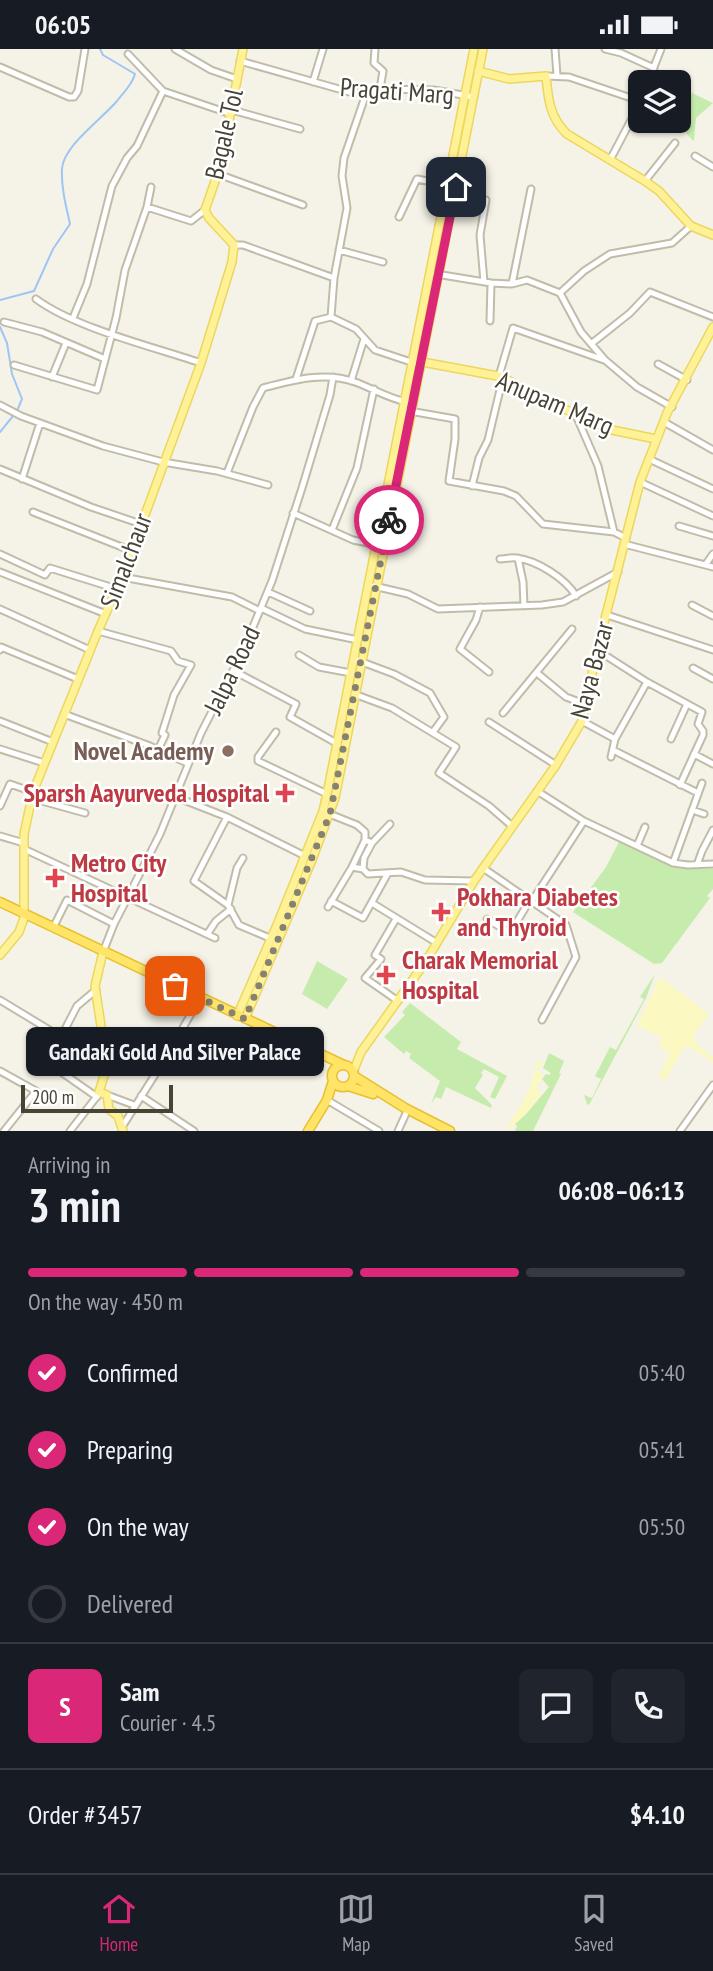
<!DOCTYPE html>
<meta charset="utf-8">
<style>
body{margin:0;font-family:"PT Sans Narrow",sans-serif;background:#20242c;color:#f1f3f6;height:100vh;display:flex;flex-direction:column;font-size:26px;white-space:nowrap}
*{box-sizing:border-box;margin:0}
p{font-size:23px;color:#9ea1a6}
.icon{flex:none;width:38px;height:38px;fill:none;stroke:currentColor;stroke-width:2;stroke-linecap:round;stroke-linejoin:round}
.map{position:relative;height:1082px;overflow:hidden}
.panel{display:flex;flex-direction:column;background:#171b24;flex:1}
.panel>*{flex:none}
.buttons{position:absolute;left:628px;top:21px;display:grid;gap:14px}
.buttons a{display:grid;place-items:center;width:63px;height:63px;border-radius:10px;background:#171b24;box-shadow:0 2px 5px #0004;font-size:35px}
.scale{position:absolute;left:21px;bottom:18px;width:152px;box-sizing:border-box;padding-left:7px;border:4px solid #484435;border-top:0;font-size:19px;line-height:24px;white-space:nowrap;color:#484435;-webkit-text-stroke:5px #fff;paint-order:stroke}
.pin{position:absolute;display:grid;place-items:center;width:60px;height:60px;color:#fff;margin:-30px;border-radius:14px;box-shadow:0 4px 10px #0006}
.courier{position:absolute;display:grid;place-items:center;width:70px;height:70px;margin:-35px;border:5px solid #db2777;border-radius:50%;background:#fff;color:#222;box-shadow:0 2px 9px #0007}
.bubble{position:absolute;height:49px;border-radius:10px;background:#171b24;box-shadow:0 2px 5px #0004;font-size:23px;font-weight:700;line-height:49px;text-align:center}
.overview em{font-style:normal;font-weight:700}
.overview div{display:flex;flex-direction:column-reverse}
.overview{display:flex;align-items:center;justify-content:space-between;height:119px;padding:0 28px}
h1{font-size:46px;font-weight:700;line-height:52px}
.bar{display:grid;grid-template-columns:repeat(4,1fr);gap:10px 7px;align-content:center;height:84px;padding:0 28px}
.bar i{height:9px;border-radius:5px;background:#363941}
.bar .current{background:#db2777}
.bar p{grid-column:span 4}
.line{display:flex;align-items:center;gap:18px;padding:0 28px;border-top:2px solid #363941}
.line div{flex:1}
.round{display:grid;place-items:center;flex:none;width:74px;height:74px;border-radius:10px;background:#20242c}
ol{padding:0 28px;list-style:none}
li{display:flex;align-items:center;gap:21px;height:77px}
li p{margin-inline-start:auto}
li .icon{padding:7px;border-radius:50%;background:#db2777;color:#fff;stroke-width:4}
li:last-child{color:#9ea1a6}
li i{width:38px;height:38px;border:4px solid #363941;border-radius:50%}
.status{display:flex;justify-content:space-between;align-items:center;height:49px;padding:0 35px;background:#171b24;direction:ltr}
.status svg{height:19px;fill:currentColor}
.dock{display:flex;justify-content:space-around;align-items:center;height:98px;border-top:2px solid #363941;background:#171b24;font-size:19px;color:#9ea1a6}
.dock a{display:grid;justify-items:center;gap:4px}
.dock .current{color:#db2777}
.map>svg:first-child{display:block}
.green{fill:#c6ecad}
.sand{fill:#fbf8c1}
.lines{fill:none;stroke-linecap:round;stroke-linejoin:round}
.stream{stroke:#9fc5f5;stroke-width:2}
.minor-casing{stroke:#c1bca9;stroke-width:9}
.major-casing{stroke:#ecd75e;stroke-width:10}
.highway-casing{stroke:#e8c02e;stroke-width:11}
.minor{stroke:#fff;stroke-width:5}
.major{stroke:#fff196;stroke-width:7}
.highway{stroke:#ffe468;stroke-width:8}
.done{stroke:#858173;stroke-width:7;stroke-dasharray:0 12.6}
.route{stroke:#db2777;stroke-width:9}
.education-dot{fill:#8d6e63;stroke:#fff;stroke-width:2.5}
.health-dot{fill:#e0444e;stroke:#fff;stroke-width:2.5}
.labels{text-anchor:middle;stroke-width:5;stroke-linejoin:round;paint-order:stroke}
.street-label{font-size:26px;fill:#484435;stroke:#fff}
.education-label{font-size:26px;font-weight:bold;fill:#785e54;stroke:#fff;text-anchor:end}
.health-label{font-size:26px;font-weight:bold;fill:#be3a42;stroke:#fff;text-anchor:start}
</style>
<div class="status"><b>06:05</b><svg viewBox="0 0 49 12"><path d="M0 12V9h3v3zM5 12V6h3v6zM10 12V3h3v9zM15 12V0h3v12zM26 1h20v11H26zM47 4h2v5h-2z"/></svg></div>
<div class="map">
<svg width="713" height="1082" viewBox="0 0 713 1082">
<rect width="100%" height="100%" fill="#f5f3e7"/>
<path class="green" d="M679,38L713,54L696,69L694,92C676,78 679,59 679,38Z
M619,793L675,819L713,820V840L707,847L710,849L662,914L654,915L573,863L606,818Z
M317,912L348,930L327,960L302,945Z
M655,925L646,949L589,1056L587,1055L584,1046L592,1049L601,1030L595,1027L610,998L616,1001L644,950L640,948Z
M410,954L461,993L457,1000L507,1027L495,1050L490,1048L499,1028L484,1020L481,1024L483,1026L475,1039L492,1056L491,1059L446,1038L441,1050L436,1048L431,1055L440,1032L409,1009L411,1005L406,1002L404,1005L384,988L405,966L402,963Z
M549,1004L564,1012L559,1024L561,1025L533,1082H515L517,1077L514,1074L526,1065L549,1038L542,1030L546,1025L549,1026L551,1024L543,1019Z"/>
<path class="sand" d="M660,928L709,965L693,987L697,996L713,1008V1013L686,996L665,1031L658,1028L670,1004L659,998L662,989L637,976Z
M539,1011L544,1014L536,1021L544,1027L536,1039L542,1044L526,1065L510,1080L507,1078C515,1065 524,1053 530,1038C534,1028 532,1021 539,1011Z"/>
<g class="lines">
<path class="stream" d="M0,251L34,242L53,200L70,175C66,157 61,138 62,120C63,97 102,70 117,52C124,43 132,36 135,25L103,6L100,0
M0,278L7,294L12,325L22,350L17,362L0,383"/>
<defs>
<path id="minor" d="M175,0L211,21L237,30
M375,0L374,14L383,22L380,40
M555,0L557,26
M605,0L621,4L654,19
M128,5L163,42L231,65
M240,12L353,44L380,40L434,41L474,48
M0,18L69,48H74L78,42L85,0
M546,27L569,28L640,52
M313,33L323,0
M648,33L661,0
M367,42L344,109L342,127L347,159L334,229L331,268L356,280L375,301L414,314
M232,61L300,80
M695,107L713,118
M610,111L640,54
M218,125L303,156
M645,132L675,94
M147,158L191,172L205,161
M399,168L417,130L448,136
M234,196H243L334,229
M339,201L383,213
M436,225L491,234L512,235L527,231L560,244L581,283L605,311L637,338L672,358
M484,233L480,186L486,151
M512,235L531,140
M560,244L584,222L610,205L672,194L691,177
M36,250C75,279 154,298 201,314
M73,269L87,235L112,137L127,109L137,97L163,42
M490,272L491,234
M4,273L42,283L105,310
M591,295L630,264L650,243L713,268
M658,315L687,331
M14,316L97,341L116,269L125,221L147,158L151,138
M499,327L513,279L604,311
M52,328L66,294
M296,330L315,272L331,268
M351,332L364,290
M0,356L21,367L103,397L163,413L217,422L268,436
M404,361L455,370V390L449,432L504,442L516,447L543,475L614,483L626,489
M575,364L598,417L614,483
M664,373L713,401
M649,410L713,440
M0,420L91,458L141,475
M227,424L253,358L263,339C293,331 325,322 355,333C372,339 389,350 407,353
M22,430L40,374
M640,433L713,467
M472,437L479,409L488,391L503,328
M33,463L132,502
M293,464L353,491L384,497
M679,477L713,487
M332,481L357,419L374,340
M624,495L713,518
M0,505L45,526L50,519L117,540
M518,509L523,533L524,557
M500,510C505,510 511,508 516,509C537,511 566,530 576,547
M706,515L713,505
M0,523L106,565
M122,528L232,548L260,562
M374,537L408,545L438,560L542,556L563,553L618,523
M268,543L310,562
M692,556L713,567
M480,558L476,571L460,600L489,623
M261,559L305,580L358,591
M0,560L90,601
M607,566L713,601
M98,582L171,602L178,612L191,616L174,646L162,684L165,686L158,701
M0,601L1,598L78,630
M597,601L647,633L702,663L698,675L703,682V686L680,736
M299,606L319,618L351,624
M354,610L394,625L430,644L444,668L433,683
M693,619L713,630
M234,622L296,655L290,668L338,695
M537,624L566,648L587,656
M354,645L392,659L456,698L439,724L489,757L512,777
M503,664L572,580
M64,665L150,697L187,714
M0,672L53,693
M582,672L615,690
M489,673L556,716
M276,683L258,708V712L327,745
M671,690L687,655
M0,700L44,714
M613,701L698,744
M694,705L713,715
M611,708L615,690L647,633
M537,742L584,772L673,814L688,816L713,815
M176,748L227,768L305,807
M31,749L85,764
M0,757L10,735L33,743
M692,761L704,765
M327,764L357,776L365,783V791L352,818L363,820L368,825L401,823L425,831L474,832
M227,768L194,832L228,856
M0,787L24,794
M365,791L372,794L390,775
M637,797L645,778
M24,800L215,889
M243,809L237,819L228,856L239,876L272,890
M673,814L702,734
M697,816L702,802L713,781
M483,819L566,876L576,908L542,971
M363,820L364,809L372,794
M331,852L363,869L388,824
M532,852L584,772
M372,854L437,894
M328,858L352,818
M396,870L375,906L381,910L365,929L398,952
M487,870L510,884L530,851
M54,877L67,851L114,875
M208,884L216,872L231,860
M103,903L114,875L160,785L201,684L243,602L272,532L302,439L330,346L333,328
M0,951L61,988L77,957L96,941
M61,988L44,1011L97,1048
M0,1022L36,1042L4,1082
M107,1046L134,1056
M141,1047L194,1082
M327,1051L379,1082
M122,1078L168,1005L200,949
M70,1082L98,1046
M398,1082L408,1060
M680,1082L713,1036"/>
<path id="major" d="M478,22L509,30L546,27C548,50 550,69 567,85L645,132L659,142L691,177L713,186
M417,312L503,328L533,346L612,381L656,390
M103,903L95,937L107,1017L99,1043L107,1046L109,1060L118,1067L123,1082
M0,906L19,883L24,869V785L33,743L98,582L122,528L201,314L232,213L234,196L209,169L205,161L220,118L243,0
M237,967L277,876L323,762L327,745L474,0
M245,970L312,811L335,749L483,0
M353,1023L361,1003L426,912L474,832L556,716L582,672L597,601L640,433L667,364L713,278"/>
<path id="highway" d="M0,853L344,1016
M332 1027a11 11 0 1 1 22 0a11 11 0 1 1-22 0Z
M354,1027L405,1059L450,1082
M348,1037L373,1045
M308,1082L327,1051L333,1032"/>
</defs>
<use href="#minor" class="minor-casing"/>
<use href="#major" class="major-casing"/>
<use href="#highway" class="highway-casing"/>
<use href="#minor" class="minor"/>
<use href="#major" class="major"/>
<use href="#highway" class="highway"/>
</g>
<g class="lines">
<path class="done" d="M175,937L245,970L330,765L389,471"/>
<path class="route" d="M389,471L456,138"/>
</g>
<circle class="education-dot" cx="228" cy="702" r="7"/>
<g class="health-dot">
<path d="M281.5 733.5h7v7h7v7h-7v7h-7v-7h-7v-7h7z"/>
<path d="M51.5 818.5h7v7h7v7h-7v7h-7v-7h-7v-7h7z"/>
<path d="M437.5 852.5h7v7h7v7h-7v7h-7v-7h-7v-7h7z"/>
<path d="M382.5 915.5h7v7h7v7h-7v7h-7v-7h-7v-7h7z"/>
</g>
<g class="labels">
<g class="street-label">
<text transform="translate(397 42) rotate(4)" y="9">Pragati Marg</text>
<text transform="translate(224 85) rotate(-77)" y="9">Bagale Tol</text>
<text transform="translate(555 354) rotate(23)" y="9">Anupam Marg</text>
<text transform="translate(126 512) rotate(-69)" y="9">Simalchaur</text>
<text transform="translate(232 621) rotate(-64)" y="9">Jalpa Road</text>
<text transform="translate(592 621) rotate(-75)" y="9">Naya Bazar</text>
</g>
<g class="education-label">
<text x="214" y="711">Novel Academy</text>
</g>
<g class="health-label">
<text x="269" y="753" text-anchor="end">Sparsh Aayurveda Hospital</text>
<text x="71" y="823">Metro City<tspan x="71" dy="30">Hospital</tspan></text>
<text x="457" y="857">Pokhara Diabetes<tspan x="457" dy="30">and Thyroid</tspan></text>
<text x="402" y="920">Charak Memorial<tspan x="402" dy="30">Hospital</tspan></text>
</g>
</g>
</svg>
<div class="buttons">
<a><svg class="icon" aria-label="layers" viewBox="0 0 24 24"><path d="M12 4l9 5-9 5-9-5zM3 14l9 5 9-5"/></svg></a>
</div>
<div class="scale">200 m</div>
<div class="pin" style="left:175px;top:937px;background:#ea580c"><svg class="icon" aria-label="bag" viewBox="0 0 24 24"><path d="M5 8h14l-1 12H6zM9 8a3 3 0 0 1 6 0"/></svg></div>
<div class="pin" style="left:456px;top:138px;background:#1f2937"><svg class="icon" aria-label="home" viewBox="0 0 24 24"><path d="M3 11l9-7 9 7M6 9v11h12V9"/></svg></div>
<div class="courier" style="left:389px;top:471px"><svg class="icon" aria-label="bike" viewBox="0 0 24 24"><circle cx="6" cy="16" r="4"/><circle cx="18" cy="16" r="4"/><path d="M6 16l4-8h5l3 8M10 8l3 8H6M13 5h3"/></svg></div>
<div class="bubble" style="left:26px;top:978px;width:298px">Gandaki Gold And Silver Palace</div>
</div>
<section class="panel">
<div class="overview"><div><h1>3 min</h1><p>Arriving in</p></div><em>06:08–06:13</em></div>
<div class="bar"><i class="current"></i><i class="current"></i><i class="current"></i><i></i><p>On the way · 450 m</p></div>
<ol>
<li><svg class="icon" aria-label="check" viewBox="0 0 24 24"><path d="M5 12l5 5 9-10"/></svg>Confirmed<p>05:40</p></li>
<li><svg class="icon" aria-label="check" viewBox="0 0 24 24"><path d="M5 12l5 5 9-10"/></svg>Preparing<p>05:41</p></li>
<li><svg class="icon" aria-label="check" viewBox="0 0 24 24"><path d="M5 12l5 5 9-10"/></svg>On the way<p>05:50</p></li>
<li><i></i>Delivered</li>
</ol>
<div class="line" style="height:126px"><b class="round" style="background:#db2777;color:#fff">S</b><div><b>Sam</b><p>Courier · 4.5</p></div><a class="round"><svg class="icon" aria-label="chat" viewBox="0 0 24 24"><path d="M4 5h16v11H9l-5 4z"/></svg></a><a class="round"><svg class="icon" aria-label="phone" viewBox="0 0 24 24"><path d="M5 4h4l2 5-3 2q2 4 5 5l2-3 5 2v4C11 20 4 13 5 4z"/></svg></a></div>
<div class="line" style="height:91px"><div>Order #3457</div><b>$4.10</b></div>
</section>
<nav class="dock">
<a class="current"><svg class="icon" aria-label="home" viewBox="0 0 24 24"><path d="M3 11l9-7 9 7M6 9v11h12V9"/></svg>Home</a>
<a><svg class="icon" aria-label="map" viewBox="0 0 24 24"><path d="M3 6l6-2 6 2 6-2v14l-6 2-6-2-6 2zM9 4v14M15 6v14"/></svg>Map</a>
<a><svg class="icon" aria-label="saved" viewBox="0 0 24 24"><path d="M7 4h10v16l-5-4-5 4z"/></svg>Saved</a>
</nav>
